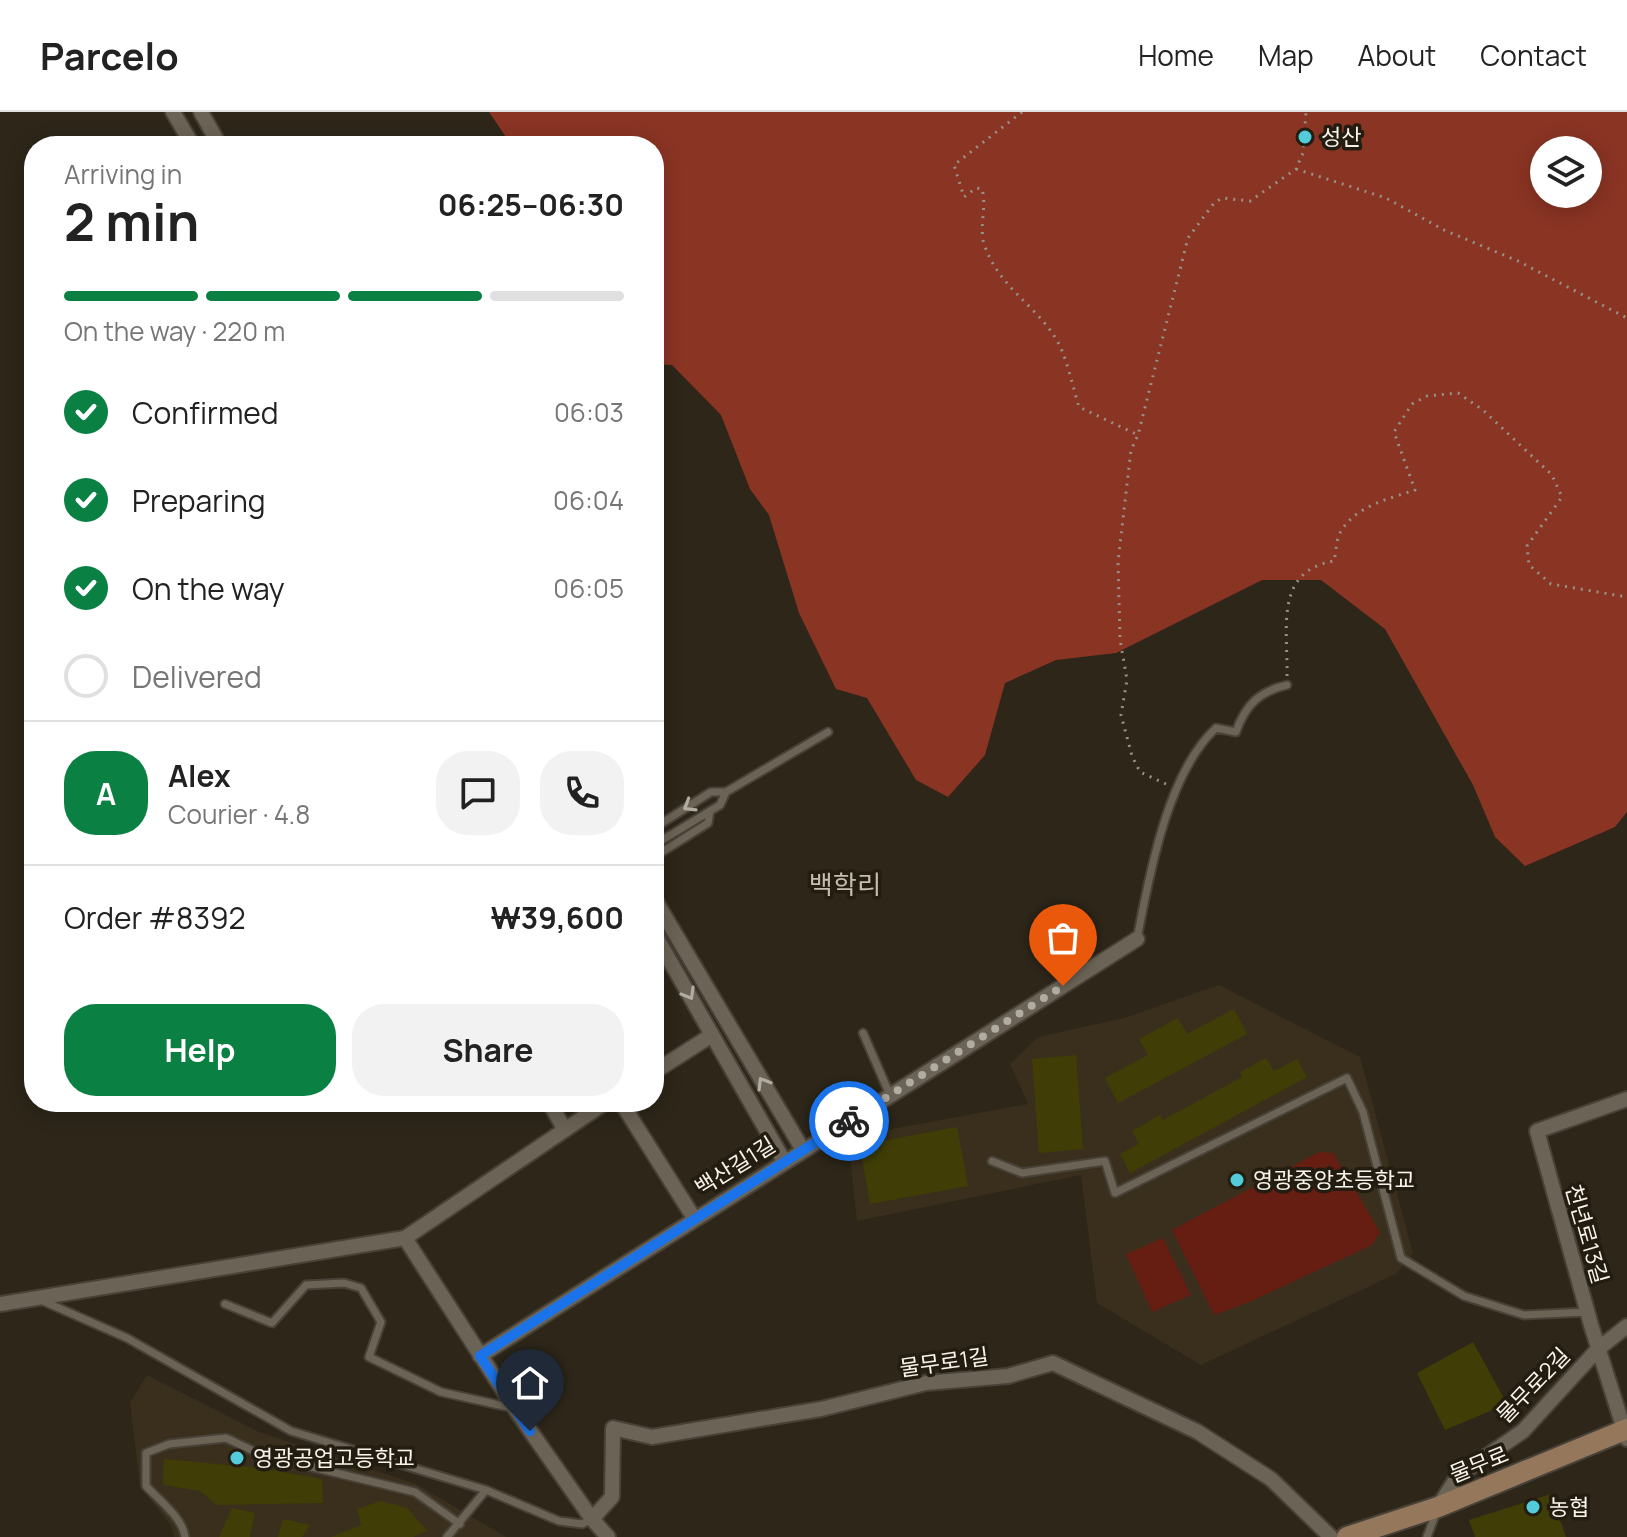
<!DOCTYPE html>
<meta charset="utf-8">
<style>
body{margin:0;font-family:Manrope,"Noto Sans KR",sans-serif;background:#f2f2f2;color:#222;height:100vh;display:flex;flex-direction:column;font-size:30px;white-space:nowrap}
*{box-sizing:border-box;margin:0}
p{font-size:26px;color:#767676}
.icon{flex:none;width:44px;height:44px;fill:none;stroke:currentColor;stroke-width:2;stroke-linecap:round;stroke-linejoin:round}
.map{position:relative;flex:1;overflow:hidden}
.side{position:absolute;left:24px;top:24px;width:640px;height:976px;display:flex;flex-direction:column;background:#fff;border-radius:32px;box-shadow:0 4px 20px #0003}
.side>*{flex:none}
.controls{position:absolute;left:1530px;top:24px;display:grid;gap:16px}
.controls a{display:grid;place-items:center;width:72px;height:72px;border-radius:50%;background:#fff;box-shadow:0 4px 20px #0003;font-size:40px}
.pin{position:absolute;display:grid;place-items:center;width:68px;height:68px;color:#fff;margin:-82px -34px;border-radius:50% 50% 50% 0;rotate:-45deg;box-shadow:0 0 8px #0007}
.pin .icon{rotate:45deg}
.courier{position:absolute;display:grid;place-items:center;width:80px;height:80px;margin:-40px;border:6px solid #1a73e8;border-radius:50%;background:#fff;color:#222;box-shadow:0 2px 10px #0007}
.overview em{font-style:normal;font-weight:700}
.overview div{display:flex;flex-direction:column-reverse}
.overview{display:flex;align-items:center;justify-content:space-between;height:136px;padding:0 40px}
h1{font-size:52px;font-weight:700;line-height:60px}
.bar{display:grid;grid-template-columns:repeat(4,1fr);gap:12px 8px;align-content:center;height:96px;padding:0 40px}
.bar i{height:10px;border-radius:6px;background:#e0e0e0}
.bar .current{background:#0b8043}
.bar p{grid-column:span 4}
.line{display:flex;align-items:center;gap:20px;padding:0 40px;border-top:2px solid #e0e0e0}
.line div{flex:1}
.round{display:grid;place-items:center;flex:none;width:84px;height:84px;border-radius:32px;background:#f2f2f2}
ol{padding:0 40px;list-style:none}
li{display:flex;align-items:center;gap:24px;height:88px}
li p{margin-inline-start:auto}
li .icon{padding:8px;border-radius:50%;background:#0b8043;color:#fff;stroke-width:4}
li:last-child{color:#767676}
li i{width:44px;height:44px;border:4px solid #e0e0e0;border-radius:50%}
.button{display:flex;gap:16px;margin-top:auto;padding:16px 40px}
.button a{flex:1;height:92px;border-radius:32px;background:#0b8043;color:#fff;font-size:32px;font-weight:700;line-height:92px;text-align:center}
.button a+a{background:#f2f2f2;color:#222}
header{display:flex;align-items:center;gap:48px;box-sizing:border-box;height:112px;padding:0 40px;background:#fff;border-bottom:2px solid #e0e0e0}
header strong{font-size:38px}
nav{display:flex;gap:44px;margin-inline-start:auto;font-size:28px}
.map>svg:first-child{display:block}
.built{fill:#392f1c}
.green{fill:#651e11}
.forest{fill:#8a3424;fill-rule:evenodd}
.building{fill:#403e06}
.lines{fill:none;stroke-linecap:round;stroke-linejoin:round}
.lane-casing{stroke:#474137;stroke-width:11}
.street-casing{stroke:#474137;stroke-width:18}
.secondary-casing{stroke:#474137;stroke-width:24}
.path{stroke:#979186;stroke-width:3;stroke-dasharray:2 6;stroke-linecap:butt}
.lane{stroke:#6b6355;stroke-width:7}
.street{stroke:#6b6355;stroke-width:14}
.secondary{stroke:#95785c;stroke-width:20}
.oneway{stroke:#b2aca0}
.done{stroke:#b1aca2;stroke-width:8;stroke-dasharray:0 14.4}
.route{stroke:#1a73e8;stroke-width:10}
.poi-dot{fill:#52cbda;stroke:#231c10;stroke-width:3}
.labels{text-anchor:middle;stroke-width:7;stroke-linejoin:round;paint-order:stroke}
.poi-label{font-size:22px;fill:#f8f4eb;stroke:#231c10;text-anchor:start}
.street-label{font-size:22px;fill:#f8f4eb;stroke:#231c10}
.quarter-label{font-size:26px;fill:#c6bdad;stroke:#231c10}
</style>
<header>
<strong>Parcelo</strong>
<nav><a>Home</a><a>Map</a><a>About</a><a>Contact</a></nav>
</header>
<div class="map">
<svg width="1627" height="1425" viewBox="0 0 1627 1425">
<rect width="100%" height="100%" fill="#2d2619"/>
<path class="built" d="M1219,873L1360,945L1413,1141L1396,1162L1201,1253L1097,1191L1081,1063L857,1109L848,1025L1028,992L1010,952L1038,925L1124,906Z
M147,1263L259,1320L416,1372L506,1425H174L172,1415L140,1374L130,1291Z"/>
<path class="green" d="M1319,1040L1333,1041L1380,1120L1372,1133L1247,1191L1214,1203L1172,1118Z
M1163,1126L1191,1183L1152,1200L1126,1142Z"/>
<path class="forest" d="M489,0H1627V700L1615,715L1525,754L1495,725L1473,673L1385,517L1321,468H1262L1116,541L1056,548L1005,571L985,643L948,685L916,668L867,586L836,577L799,501L769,403L750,377L721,303L672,253L654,252V34H512ZM1544,38H1588V82H1544Z"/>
<path class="building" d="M1234,897L1247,922L1118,991L1105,966L1148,943L1139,927L1178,906L1187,922Z
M1076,943L1083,1037L1039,1041L1032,947Z
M1266,946L1274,959L1297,947L1307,965L1130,1061L1120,1042L1139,1032L1132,1019L1160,1003L1163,1008L1242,965L1240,960Z
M957,1015L968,1074L870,1092L860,1033Z
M1473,1230L1507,1292L1445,1318L1417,1261Z
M164,1347L260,1356L322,1367L323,1391L217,1393L200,1379L163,1373Z
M1551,1382L1566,1425H1475L1469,1408Z
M381,1389L407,1396L427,1419L413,1425H331L361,1413L357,1397Z
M232,1396L255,1401L250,1425H219Z
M283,1407L310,1413L302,1425H278Z"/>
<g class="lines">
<defs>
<path id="lane" d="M654,716L711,680H726L828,620
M654,733L720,693L726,680
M654,745L708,711L710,699
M1137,827C1149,765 1167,661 1216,616L1236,620C1245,593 1260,579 1287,573
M863,921L890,983
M992,1049L1022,1061L1105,1049L1115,1081L1347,966L1363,1000L1401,1146L1464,1184L1524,1203L1587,1200
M43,1189L127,1226L291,1319L486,1378L559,1409L582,1412L592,1407
M225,1192L272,1211L306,1173L344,1171L361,1176L381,1210L369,1245L441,1280L513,1296
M185,1425C183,1406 159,1388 146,1374V1341L169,1332L226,1326L262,1343L415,1380L460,1412
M447,1425L486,1378
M1427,1425L1436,1401"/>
<path id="street" d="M173,0L193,34
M201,0L220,34
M654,786L803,1038
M654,821L784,1049
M654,960L712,923
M549,990L565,1018
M621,990L694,1106
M405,1126L606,990
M0,1192L405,1126L515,1297L592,1407L608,1425
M480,1244L1137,827
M1627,1327L1591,1213L1537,1019L1627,987
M1438,1395L1458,1364L1523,1319L1598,1237L1627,1214
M592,1407L612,1385L613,1316L652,1325L821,1297L926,1271L1008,1264L1053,1251L1198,1320L1271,1367L1331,1425"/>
<path id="secondary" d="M1347,1425L1438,1395L1627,1317"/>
</defs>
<use href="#lane" class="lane-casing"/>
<use href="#street" class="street-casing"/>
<use href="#secondary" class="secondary-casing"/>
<path class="path" d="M1022,0L954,53L964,85L976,76L982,77C987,94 979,115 984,132C999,175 1031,189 1055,225C1067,244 1072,273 1079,295L1138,323
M1296,57L1386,86L1444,118L1518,149L1627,206
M1287,564C1288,516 1274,459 1334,449C1336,441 1336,430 1339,423C1352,395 1388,387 1415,378L1394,320L1412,292L1427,284L1458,281L1483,298L1552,363L1562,385L1527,434L1529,453L1551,472L1627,485
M1166,672L1140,660L1132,644L1121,603L1127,568L1120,527L1118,450L1131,338L1138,323L1188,126L1214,91L1222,86L1250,89L1296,57L1303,41L1306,0"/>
<use href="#lane" class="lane"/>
<use href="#street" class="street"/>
<use href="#secondary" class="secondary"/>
</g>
<defs><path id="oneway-chevron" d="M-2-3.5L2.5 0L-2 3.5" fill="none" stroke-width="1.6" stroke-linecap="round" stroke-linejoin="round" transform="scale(2)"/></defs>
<g class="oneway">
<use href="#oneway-chevron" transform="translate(689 694) rotate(148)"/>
<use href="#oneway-chevron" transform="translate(689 882) rotate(60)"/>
<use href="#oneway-chevron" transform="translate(763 971) rotate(-121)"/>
</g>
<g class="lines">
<path class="done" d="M849,1009L1063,874"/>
<path class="route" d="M530,1319L480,1244L849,1009"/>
</g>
<g class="poi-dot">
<circle cx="1305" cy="25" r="8"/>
<circle cx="1237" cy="1068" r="8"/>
<circle cx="237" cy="1346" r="8"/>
<circle cx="1533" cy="1395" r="8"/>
</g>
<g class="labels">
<g class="poi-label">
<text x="1321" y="33">성산</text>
<text x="1253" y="1076">영광중앙초등학교</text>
<text x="253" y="1354">영광공업고등학교</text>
<text x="1549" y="1403">농협</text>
</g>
<g class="street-label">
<text transform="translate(735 1054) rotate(-32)" y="8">백산길1길</text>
<text transform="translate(1587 1122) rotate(74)" y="8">천년로13길</text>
<text transform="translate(944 1250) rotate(-8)" y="8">물무로1길</text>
<text transform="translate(1533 1273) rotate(-46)" y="8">물무로2길</text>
<text transform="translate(1479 1352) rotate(-22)" y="8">물무로</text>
</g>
<g class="quarter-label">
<text x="845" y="782">백학리</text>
</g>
</g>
</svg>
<div class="controls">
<a><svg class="icon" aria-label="layers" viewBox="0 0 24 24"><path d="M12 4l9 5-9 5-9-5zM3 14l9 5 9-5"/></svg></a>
</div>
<div class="pin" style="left:1063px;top:874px;background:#ea580c"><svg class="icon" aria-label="bag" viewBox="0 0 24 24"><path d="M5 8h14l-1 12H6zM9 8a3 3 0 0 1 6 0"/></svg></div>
<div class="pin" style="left:530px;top:1319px;background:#1f2937"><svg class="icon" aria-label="home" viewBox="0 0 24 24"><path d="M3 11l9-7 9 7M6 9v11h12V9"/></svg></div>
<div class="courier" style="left:849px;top:1009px"><svg class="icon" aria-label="bike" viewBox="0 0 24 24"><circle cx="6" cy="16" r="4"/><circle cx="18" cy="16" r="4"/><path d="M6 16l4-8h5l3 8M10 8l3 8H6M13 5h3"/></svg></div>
<section class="side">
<div class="overview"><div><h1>2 min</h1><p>Arriving in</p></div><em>06:25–06:30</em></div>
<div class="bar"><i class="current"></i><i class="current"></i><i class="current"></i><i></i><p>On the way · 220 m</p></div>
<ol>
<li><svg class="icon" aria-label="check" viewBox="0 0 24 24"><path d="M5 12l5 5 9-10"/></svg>Confirmed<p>06:03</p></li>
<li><svg class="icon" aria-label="check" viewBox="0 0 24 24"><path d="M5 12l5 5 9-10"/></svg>Preparing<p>06:04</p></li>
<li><svg class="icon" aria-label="check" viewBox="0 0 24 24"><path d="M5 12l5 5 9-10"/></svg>On the way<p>06:05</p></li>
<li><i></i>Delivered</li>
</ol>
<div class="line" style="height:144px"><b class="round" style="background:#0b8043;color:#fff">A</b><div><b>Alex</b><p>Courier · 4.8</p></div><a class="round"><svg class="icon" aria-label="chat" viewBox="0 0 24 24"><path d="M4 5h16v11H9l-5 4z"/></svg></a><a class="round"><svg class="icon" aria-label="phone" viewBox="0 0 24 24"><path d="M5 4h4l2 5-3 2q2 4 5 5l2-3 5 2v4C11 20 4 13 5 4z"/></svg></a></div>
<div class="line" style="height:104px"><div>Order #8392</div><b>₩39,600</b></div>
<div class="button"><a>Help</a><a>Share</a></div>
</section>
</div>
